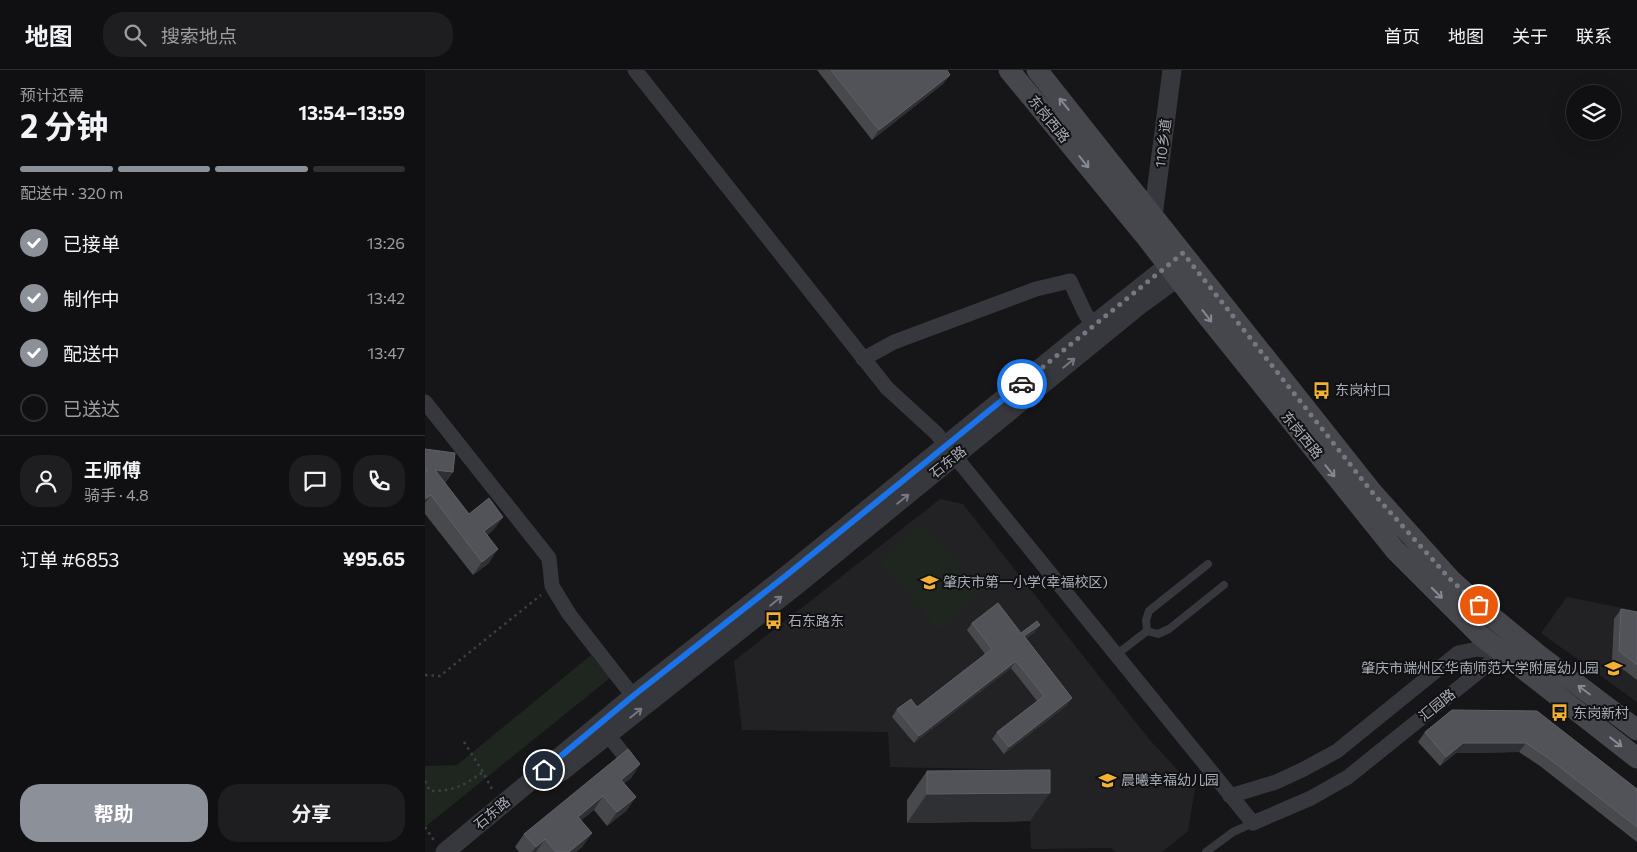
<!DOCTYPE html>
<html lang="zh">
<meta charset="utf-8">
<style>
body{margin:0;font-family:Commissioner,"Noto Sans SC",sans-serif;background:#1e1e20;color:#f1f3f6;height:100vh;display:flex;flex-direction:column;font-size:19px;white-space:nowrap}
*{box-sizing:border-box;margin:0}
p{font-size:16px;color:#9c9d9f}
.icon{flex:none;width:28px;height:28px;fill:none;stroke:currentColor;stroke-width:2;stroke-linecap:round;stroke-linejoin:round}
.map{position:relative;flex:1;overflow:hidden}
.side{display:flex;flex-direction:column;background:#101012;width:425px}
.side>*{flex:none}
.controls{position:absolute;left:1141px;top:15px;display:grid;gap:10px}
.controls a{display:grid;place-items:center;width:55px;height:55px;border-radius:50%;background:#101012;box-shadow:0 5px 20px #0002,0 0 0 1px #303032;font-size:25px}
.pin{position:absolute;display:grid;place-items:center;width:42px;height:42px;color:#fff;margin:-21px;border:2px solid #fff;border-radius:50%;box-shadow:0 1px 5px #0007}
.courier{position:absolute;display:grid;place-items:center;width:50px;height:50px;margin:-25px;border:4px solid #1a73e8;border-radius:50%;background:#fff;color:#222;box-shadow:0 1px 6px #0007}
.overview em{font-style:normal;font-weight:700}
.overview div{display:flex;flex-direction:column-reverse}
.overview{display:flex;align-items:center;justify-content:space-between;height:85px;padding:0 20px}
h1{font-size:32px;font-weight:700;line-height:38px}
.bar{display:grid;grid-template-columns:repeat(4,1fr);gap:8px 5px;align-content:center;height:60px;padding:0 20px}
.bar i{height:6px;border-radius:4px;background:#303032}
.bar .on{background:#8c9099}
.bar p{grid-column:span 4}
.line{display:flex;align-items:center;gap:12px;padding:0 20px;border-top:1px solid #303032}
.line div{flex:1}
.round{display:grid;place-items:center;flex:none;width:52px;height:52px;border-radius:20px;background:#1e1e20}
ol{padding:0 20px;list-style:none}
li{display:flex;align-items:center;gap:15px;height:55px}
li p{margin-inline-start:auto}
li .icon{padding:5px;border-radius:50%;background:#8c9099;color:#fff;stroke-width:4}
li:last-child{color:#9c9d9f}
li i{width:28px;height:28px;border:2px solid #303032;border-radius:50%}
.button{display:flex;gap:10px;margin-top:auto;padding:10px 20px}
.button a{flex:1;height:58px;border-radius:20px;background:#8c9099;color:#fff;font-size:20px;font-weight:700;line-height:58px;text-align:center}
.button a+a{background:#1e1e20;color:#f1f3f6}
header{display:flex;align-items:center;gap:30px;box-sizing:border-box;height:70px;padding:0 25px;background:#101012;border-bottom:1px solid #303032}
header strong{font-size:24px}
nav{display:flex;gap:28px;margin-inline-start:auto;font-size:18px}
.search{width:350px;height:45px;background:#1e1e20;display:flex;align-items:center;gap:12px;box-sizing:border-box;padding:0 18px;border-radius:20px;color:#9c9d9f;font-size:19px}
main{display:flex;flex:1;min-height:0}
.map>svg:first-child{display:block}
.built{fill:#222225}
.green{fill:#1e261f}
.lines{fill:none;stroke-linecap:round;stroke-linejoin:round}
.path{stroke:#3d3f44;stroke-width:2.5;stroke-dasharray:2.5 4;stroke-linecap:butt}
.service{stroke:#37383d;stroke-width:8}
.minor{stroke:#37383d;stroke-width:15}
.tertiary{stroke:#37383d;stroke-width:19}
.secondary{stroke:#45474d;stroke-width:21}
.wall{fill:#47494d}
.shaded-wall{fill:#2f3033}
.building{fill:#525359;stroke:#5f6168}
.oneway{stroke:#858993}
.oneway2{stroke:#757881}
.done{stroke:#757880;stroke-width:5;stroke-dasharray:0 9}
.route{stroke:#1a73e8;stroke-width:6}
.labels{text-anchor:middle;stroke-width:4;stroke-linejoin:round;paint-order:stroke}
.street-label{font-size:14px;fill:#a8adb8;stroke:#111113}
.poi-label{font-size:14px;fill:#a8adb8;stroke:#111113;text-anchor:start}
</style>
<header>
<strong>地图</strong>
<div class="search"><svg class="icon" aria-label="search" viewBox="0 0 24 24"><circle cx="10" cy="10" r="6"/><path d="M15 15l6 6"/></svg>搜索地点</div>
<nav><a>首页</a><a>地图</a><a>关于</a><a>联系</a></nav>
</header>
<main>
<section class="side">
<div class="overview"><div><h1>2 分钟</h1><p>预计还需</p></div><em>13:54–13:59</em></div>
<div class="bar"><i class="on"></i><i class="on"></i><i class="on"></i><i></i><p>配送中 · 320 m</p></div>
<ol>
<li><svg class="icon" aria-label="check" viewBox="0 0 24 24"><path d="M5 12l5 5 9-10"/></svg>已接单<p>13:26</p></li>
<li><svg class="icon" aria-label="check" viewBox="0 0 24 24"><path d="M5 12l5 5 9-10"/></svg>制作中<p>13:42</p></li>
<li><svg class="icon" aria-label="check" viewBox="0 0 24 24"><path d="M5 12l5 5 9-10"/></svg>配送中<p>13:47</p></li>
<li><i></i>已送达</li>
</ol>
<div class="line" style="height:90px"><a class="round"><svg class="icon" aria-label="person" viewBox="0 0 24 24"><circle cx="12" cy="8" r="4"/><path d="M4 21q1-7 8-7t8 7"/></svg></a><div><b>王师傅</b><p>骑手 · 4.8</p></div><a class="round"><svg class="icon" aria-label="chat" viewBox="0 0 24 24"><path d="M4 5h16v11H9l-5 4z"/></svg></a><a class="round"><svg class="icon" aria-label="phone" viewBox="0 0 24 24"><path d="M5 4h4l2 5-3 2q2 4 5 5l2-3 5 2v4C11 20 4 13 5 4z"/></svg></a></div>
<div class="line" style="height:65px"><div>订单 #6853</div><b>¥95.65</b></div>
<div class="button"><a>帮助</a><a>分享</a></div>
</section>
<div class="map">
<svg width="1212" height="782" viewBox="0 0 1212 782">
<rect width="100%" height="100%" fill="#161618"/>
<path class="built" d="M515,429L538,434L724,669L770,719L763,761L737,782H691L686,778L606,779L603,700L465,697L463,662L317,660L309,591Z
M1142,527L1212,541V632L1116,563Z"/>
<path class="green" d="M498,453L558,522L514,560L454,491Z
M166,585L185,608L0,757V696L32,695Z"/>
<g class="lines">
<path class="path" d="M0,605L15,606L116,525
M39,672L58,702L68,721
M0,711L5,721C31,721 37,716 58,702
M0,757L10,772"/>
<path class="service" d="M783,494L724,541L721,550L722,561L733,564L744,559L799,515
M691,585L722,561
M781,782L808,762L828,753"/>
<path class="minor" d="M210,0L462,318L511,363L828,753L886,728L923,707L1077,583
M438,289L469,272L611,219L645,211L660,243L668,255
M0,332L124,488L127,516L144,544L208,626
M183,665L203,690
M805,726L851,712L877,700L912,681L1033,583L1052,579L1076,582"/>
<path class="tertiary" d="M728,146L747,0
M136,702L372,515L716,234L764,199
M20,782L208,626L363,504L668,255L755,186"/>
<path class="secondary" d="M584,0L722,168L779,242L970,480L1055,565L1212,688
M612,0L947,422L1026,510L1067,547L1111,583L1212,660"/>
</g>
<path class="wall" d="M392,0H522L525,5L518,14L447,70Z
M0,379L28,402L20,413L44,444L78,447L68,460L62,465L64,493L48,505L0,444Z
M1196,539L1212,542V610L1187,591L1189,549Z
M547,553L596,563L610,562L601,568L647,628L642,635L579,684L567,669L572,662L612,631L586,598L489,673L467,647L472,639L492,637L560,584L542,560Z
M1027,640L1212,719V772L1115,696L1094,682L1031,683L1015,696L993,672L1000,662Z
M215,694L206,708L199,713L211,727L201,741L182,756L169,740L156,750L167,763L157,777L151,782H94L90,777L99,764Z
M502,701L605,751L482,753V730Z"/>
<path class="shaded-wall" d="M525,5L518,14L447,70L454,60Z
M10,400L28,402L18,416Z
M6,425L0,433V429Z
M78,447L68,460L50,474L59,461Z
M73,479L64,493L48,505L57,492Z
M615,555L610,562L594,574L599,566Z
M591,591L586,598L489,673L494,666Z
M647,628L642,635L579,684L584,677Z
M1038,673H1101L1094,682L1031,683L1015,696L1021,687Z
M215,694L206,708L187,723L196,710Z
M625,723L605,751L482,753L502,724Z
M178,726L169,740L144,760L153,747Z
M211,727L201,741L182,756L192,742Z
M167,763L157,777L151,782H144Z
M120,769L111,782H107L111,777Z"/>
<path class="building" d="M406,0H522L525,5L454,60Z
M0,379L30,383L28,402L10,400L44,444L64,428L78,447L59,461L73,479L57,492L6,425L0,429V402L3,400H0Z
M573,533L596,563L612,551L615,555L599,566L647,628L584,677L572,662L619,626L591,591L494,666L472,639L486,629L492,637L567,579L547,553Z
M1196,539L1212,542V595L1194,581Z
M1027,640L1112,641L1212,719V757L1122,687L1101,673H1038L1021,687L1000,662Z
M203,679L215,694L196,710L211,727L192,742L178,726L153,747L167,763L144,782H131L120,769L111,777L99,764Z
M625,700V723L502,724V701Z"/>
<defs><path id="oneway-shaft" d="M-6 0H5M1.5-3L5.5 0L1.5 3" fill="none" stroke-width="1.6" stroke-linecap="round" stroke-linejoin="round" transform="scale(1.25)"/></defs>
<g class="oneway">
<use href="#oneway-shaft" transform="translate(639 34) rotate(-129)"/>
<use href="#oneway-shaft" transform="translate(659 92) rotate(51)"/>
<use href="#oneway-shaft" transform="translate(782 246) rotate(52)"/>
<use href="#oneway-shaft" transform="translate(905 401) rotate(51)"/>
<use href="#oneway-shaft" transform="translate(1012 523) rotate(45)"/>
<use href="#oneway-shaft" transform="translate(1159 620) rotate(-143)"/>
<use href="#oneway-shaft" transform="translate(1191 672) rotate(38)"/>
</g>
<g class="oneway2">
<use href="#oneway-shaft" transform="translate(644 293) rotate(-39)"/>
<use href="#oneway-shaft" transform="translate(478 429) rotate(-39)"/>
<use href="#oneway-shaft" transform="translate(351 531) rotate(-39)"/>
<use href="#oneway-shaft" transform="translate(211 643) rotate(-39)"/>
</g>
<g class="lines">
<path class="done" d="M597,314L758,183L947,422L1026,510L1054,535"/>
<path class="route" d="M119,700L208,626L363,504L597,314"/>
</g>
<defs>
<symbol id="bus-bare" viewBox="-9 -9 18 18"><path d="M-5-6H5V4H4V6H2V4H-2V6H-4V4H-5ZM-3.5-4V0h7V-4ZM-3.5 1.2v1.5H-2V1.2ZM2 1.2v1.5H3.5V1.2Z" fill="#f2b134" stroke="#111113" stroke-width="2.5" paint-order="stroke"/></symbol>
<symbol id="school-bare" viewBox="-9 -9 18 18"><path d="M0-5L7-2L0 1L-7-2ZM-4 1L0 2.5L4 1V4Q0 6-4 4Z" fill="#f2b134" stroke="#111113" stroke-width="2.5" paint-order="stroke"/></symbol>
</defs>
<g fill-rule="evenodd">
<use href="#bus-bare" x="884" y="308" width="25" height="25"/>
<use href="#school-bare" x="492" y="500" width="25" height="25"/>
<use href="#bus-bare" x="336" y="538" width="25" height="25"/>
<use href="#school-bare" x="1176" y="586" width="25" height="25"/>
<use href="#bus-bare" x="1122" y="630" width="25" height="25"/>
<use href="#school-bare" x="670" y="698" width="25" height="25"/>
</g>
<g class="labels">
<g class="street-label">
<text transform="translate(624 49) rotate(51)" y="5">东岗西路</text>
<text transform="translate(738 73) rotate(-83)" y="5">110乡道</text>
<text transform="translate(877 365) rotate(51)" y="5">东岗西路</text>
<text transform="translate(523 392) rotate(-39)" y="5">石东路</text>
<text transform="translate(1012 635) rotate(-39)" y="5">汇园路</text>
<text transform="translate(67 743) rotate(-40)" y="5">石东路</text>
</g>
<g class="poi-label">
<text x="910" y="325">东岗村口</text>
<text x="518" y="517">肇庆市第一小学(幸福校区)</text>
<text x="363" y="556">石东路东</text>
<text x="1174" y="603" text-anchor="end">肇庆市端州区华南师范大学附属幼儿园</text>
<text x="1148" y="648">东岗新村</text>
<text x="696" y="715">晨曦幸福幼儿园</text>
</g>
</g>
</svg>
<div class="controls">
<a><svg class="icon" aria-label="layers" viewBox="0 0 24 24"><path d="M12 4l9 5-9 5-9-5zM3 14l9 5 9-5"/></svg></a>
</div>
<div class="pin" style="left:1054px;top:535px;background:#ea580c"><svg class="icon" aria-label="bag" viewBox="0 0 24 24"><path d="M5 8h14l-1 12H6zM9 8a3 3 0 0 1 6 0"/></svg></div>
<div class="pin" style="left:119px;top:700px;background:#1f2937"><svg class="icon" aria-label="home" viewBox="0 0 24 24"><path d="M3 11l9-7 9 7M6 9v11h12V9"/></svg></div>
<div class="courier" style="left:597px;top:314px"><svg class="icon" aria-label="car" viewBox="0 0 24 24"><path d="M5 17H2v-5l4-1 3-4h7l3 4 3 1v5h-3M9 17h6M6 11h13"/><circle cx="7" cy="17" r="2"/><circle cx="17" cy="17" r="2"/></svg></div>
</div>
</main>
